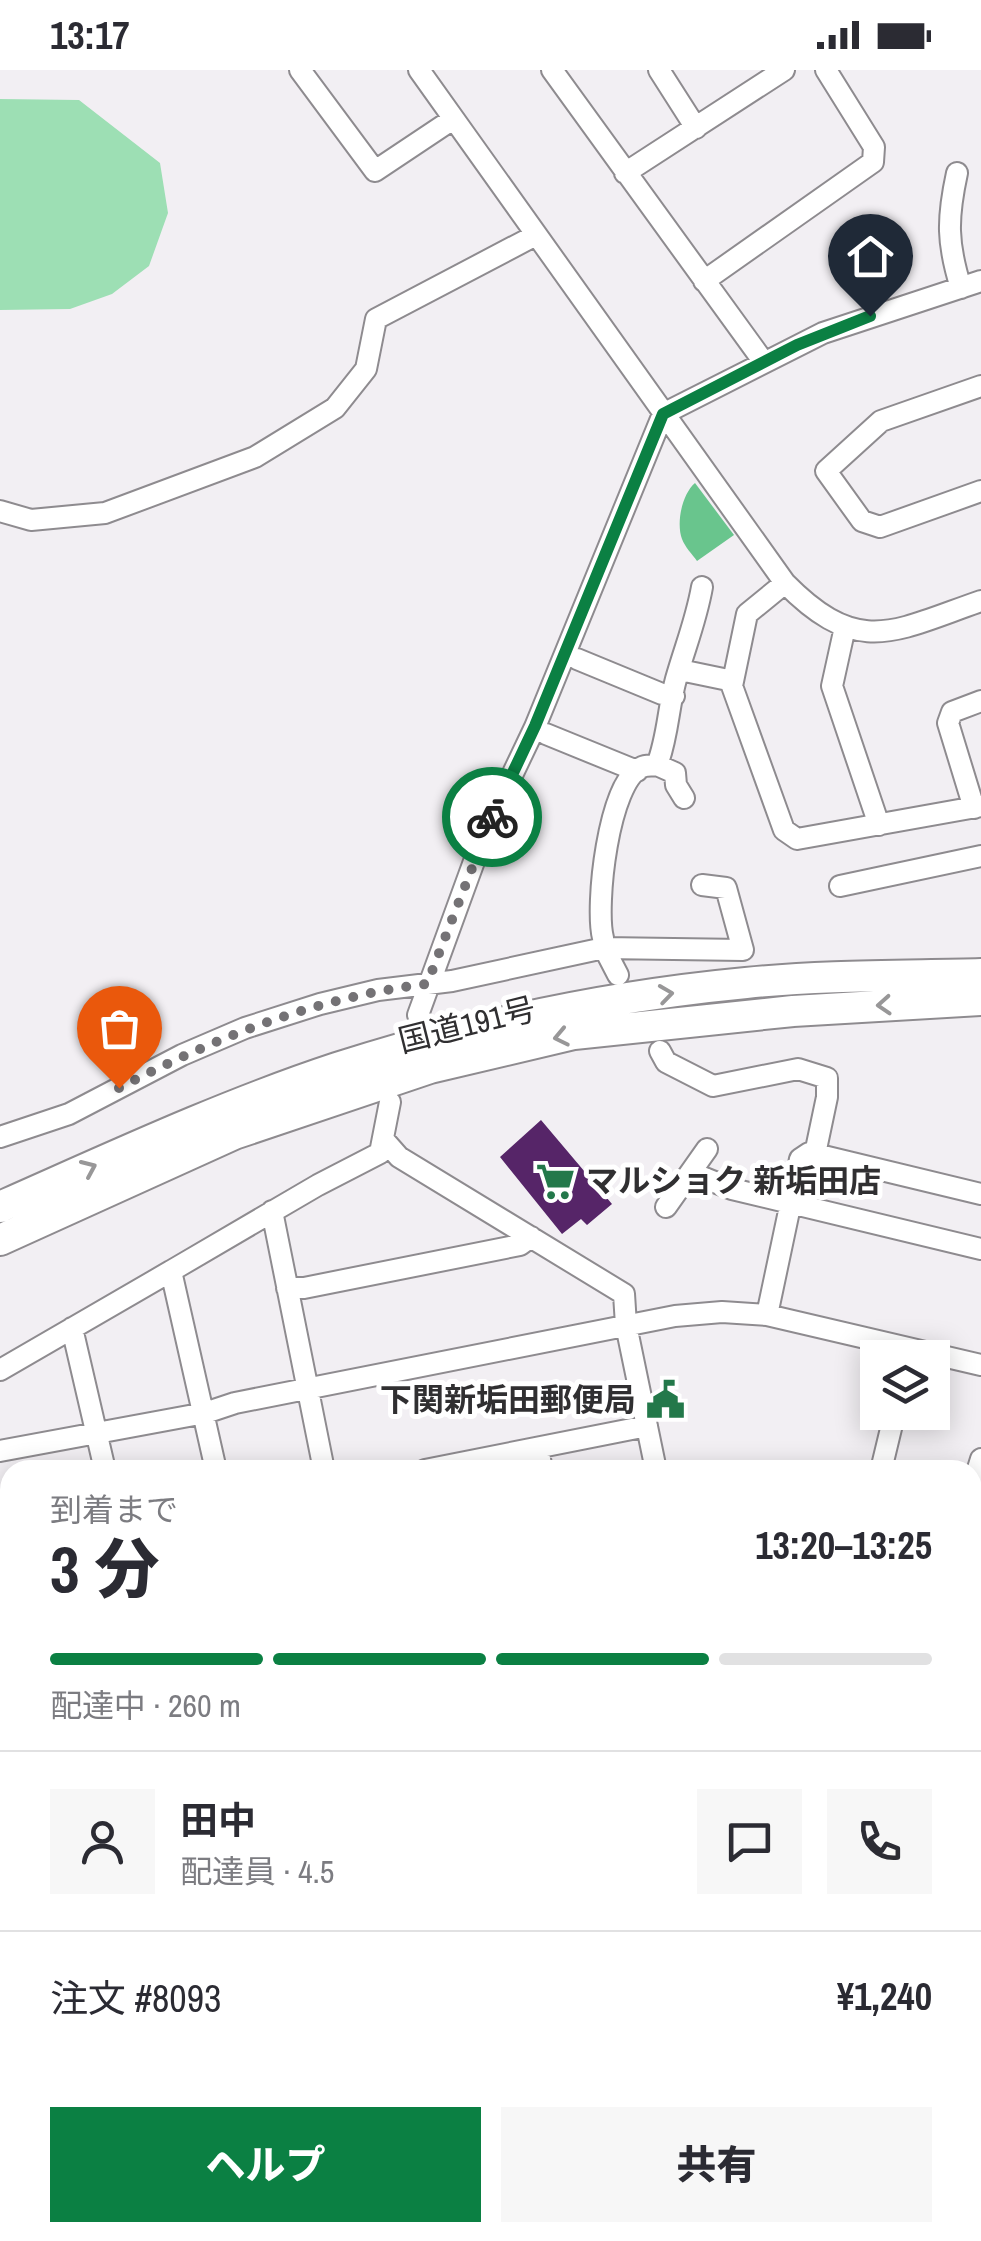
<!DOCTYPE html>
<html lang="ja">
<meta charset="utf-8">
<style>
body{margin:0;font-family:"Archivo Narrow","Noto Sans JP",sans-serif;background:#f7f7f7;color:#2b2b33;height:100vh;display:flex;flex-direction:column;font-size:38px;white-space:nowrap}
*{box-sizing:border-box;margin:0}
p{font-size:32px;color:#7c7c81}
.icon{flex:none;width:55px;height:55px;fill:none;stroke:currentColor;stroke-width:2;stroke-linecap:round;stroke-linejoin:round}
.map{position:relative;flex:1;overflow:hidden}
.details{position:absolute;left:0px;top:1390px;width:982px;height:782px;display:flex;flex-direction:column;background:#fff;border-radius:30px 30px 0 0;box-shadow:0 5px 25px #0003}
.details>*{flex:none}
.buttons{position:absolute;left:860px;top:1270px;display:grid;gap:20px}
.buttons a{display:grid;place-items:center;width:90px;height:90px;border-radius:0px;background:#fff;box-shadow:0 5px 25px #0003;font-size:50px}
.pin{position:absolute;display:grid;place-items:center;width:85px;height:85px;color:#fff;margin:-102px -42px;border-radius:50% 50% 50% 0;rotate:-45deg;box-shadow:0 0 10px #0007}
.pin .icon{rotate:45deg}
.courier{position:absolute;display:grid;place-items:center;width:100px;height:100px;margin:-50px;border:8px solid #0b8043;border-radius:50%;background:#fff;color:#222;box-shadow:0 2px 12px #0007}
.overview em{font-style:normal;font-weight:800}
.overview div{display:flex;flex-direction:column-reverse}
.overview{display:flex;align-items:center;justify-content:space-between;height:170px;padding:0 50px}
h1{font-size:65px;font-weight:800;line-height:75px}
.bar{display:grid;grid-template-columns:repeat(4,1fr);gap:15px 10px;align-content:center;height:120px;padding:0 50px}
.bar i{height:12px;border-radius:8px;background:#e1e1e2}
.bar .on{background:#0b8043}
.bar p{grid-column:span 4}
.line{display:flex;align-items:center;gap:25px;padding:0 50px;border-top:2px solid #e1e1e2}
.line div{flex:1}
.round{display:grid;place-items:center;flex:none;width:105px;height:105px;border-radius:0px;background:#f7f7f7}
.button{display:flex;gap:20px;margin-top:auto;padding:20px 50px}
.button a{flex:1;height:115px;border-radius:0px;background:#0b8043;color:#fff;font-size:40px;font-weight:800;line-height:115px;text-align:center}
.button a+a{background:#f7f7f7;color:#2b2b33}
.status{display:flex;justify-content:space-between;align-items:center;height:70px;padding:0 50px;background:#fff;direction:ltr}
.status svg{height:28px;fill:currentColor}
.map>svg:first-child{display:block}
.green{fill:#9ddfb4}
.water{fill:#69c58d}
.building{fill:#562568}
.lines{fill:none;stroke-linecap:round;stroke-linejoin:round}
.minor-casing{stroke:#8e8b8f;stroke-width:24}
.highway-casing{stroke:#8e8b8f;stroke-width:34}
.minor{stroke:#fff;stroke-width:20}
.highway{stroke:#fff;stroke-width:30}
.oneway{stroke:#989798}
.done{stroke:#747275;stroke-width:10;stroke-dasharray:0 18}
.route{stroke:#0b8043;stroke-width:12}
.labels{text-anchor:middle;stroke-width:10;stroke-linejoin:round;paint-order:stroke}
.street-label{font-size:32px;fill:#302f31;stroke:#fff}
.poi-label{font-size:32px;font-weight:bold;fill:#302f31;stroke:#fff;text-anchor:start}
</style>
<div class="status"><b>13:17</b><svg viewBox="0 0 49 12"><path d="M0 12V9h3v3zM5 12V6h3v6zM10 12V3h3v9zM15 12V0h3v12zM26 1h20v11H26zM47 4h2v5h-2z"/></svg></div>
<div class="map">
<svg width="981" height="2171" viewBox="0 0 981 2171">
<rect width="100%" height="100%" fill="#f2eff3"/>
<path class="green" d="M0,29L79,30L160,93L168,143L149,196L112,224L70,239L0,240Z
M10,1965V2114L0,2116V1967Z"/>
<path class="water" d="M695,413L734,465L697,491C692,484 685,477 682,469C676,453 682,424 695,413Z"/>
<path class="building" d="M541,1050L612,1134L587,1155L581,1149L562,1164L500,1087Z"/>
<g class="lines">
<defs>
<path id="minor" d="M300,0L375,101L453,49
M419,0L785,513C859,588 894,561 981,531
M552,0L763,291
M659,0L696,58
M625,103L784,0
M957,103C947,149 947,173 961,218
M704,211L873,92L874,77L826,0
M981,316L881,351L826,401L862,451L880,457L981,421
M0,441L31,450L105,443L255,387L335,338L366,299L376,249L536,165
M785,513L747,544L732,616L784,760L797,769L981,736
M845,557L832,616L879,755
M577,589L662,624L674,626
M680,600L733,611
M546,664L637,701
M657,695L675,703L676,715L684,728
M974,738L948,653L952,642L981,631
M840,816L981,786
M603,868C595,837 608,711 642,697C646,695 652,696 657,695C668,667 668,638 676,609C685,577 696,551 702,517
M604,878L618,905
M418,945L484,764L535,657L663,344L823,263L981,211
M660,981L666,992L713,1016L798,999L827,1008V1027L815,1084L809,1083L800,1089L767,1245
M0,1067L69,1044L182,985L245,958L320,934L378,920L452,911L604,878L743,880L726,818L702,815
M384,1070L399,1087L624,1224L626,1255L656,1400
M815,1084L981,1124
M692,1103L732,1119L981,1179
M666,1137L707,1079
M272,1141L324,1400
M287,1218H304L520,1175L531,1167
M72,1258L105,1400
M0,1300L171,1201
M538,1378L542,1400
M0,1381L205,1343L235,1333L675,1246L722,1242L767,1245L981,1295
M216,1400L171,1201L318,1115L380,1083L390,1032
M425,1400L647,1356
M881,1400L895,1342
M972,1418L981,1389
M0,1651L10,1702
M0,1730L10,1728
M972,1839L981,1837
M972,1907L981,1949
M972,2034L981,2032
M0,2125L10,2123
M972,2138L981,2137
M256,2162L257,2171
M287,2171L331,2162
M809,2171L851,2162"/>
<path id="highway" d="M0,1137C111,1088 222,1036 337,998C468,956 608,926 746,913C824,905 903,906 981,904
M0,1170L234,1064L430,998L574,964L793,941L981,930"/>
</defs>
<use href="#minor" class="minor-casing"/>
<use href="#highway" class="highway-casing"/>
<use href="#minor" class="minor"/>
<use href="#highway" class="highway"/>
</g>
<defs><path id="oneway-chevron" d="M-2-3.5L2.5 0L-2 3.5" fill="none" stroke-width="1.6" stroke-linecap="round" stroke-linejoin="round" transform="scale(2.5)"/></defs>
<g class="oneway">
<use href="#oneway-chevron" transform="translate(666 924) rotate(-8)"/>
<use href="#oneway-chevron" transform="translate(884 935) rotate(176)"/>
<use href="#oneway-chevron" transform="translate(561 967) rotate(168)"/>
<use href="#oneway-chevron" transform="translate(89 1098) rotate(-24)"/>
</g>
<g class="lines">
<path class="done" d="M119,1018C217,967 317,927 427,914L492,747"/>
<path class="route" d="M492,747L535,656L663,344L797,275L870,246"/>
</g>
<defs>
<symbol id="supermarket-bare" viewBox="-9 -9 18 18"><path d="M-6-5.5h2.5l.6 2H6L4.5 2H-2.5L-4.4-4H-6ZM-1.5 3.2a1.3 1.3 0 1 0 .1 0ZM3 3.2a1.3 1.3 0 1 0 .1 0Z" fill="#23784a" stroke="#fff" stroke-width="2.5" paint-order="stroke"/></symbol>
<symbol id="civic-bare" viewBox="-9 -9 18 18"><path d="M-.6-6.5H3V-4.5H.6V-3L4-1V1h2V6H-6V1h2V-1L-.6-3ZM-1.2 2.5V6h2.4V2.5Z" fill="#23784a" stroke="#fff" stroke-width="2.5" paint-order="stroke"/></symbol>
</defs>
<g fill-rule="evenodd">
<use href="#supermarket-bare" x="528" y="1084" width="55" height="55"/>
<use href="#civic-bare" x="638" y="1302" width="55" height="55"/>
</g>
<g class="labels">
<g class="street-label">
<text transform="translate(467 955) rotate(-14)" y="11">国道191号</text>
</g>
<g class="poi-label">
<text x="586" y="1122">マルショク 新垢田店</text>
<text x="636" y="1341" text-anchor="end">下関新垢田郵便局</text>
</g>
</g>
</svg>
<div class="buttons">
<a><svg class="icon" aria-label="layers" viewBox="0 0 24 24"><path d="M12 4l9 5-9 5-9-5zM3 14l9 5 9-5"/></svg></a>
</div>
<div class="pin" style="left:119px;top:1018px;background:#ea580c"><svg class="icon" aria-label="bag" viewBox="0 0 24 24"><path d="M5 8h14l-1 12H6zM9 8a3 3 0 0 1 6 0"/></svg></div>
<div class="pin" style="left:870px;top:246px;background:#1f2937"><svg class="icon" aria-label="home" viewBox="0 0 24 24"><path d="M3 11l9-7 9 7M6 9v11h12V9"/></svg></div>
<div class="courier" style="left:492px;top:747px"><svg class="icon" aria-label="bike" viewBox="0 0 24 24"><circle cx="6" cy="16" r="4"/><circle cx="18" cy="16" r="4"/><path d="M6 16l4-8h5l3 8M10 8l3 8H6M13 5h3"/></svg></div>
<section class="details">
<div class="overview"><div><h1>3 分</h1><p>到着まで</p></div><em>13:20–13:25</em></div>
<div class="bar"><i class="on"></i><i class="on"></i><i class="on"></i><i></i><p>配達中 · 260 m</p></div>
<div class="line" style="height:180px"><a class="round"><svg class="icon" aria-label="person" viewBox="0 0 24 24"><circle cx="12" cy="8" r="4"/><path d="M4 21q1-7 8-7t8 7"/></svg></a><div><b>田中</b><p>配達員 · 4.5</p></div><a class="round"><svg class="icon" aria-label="chat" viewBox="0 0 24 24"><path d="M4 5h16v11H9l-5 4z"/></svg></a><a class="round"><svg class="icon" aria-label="phone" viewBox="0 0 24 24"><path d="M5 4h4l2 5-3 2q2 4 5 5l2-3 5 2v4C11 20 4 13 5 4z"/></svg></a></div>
<div class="line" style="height:130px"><div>注文 #8093</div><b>¥1,240</b></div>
<div class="button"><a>ヘルプ</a><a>共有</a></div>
</section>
</div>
